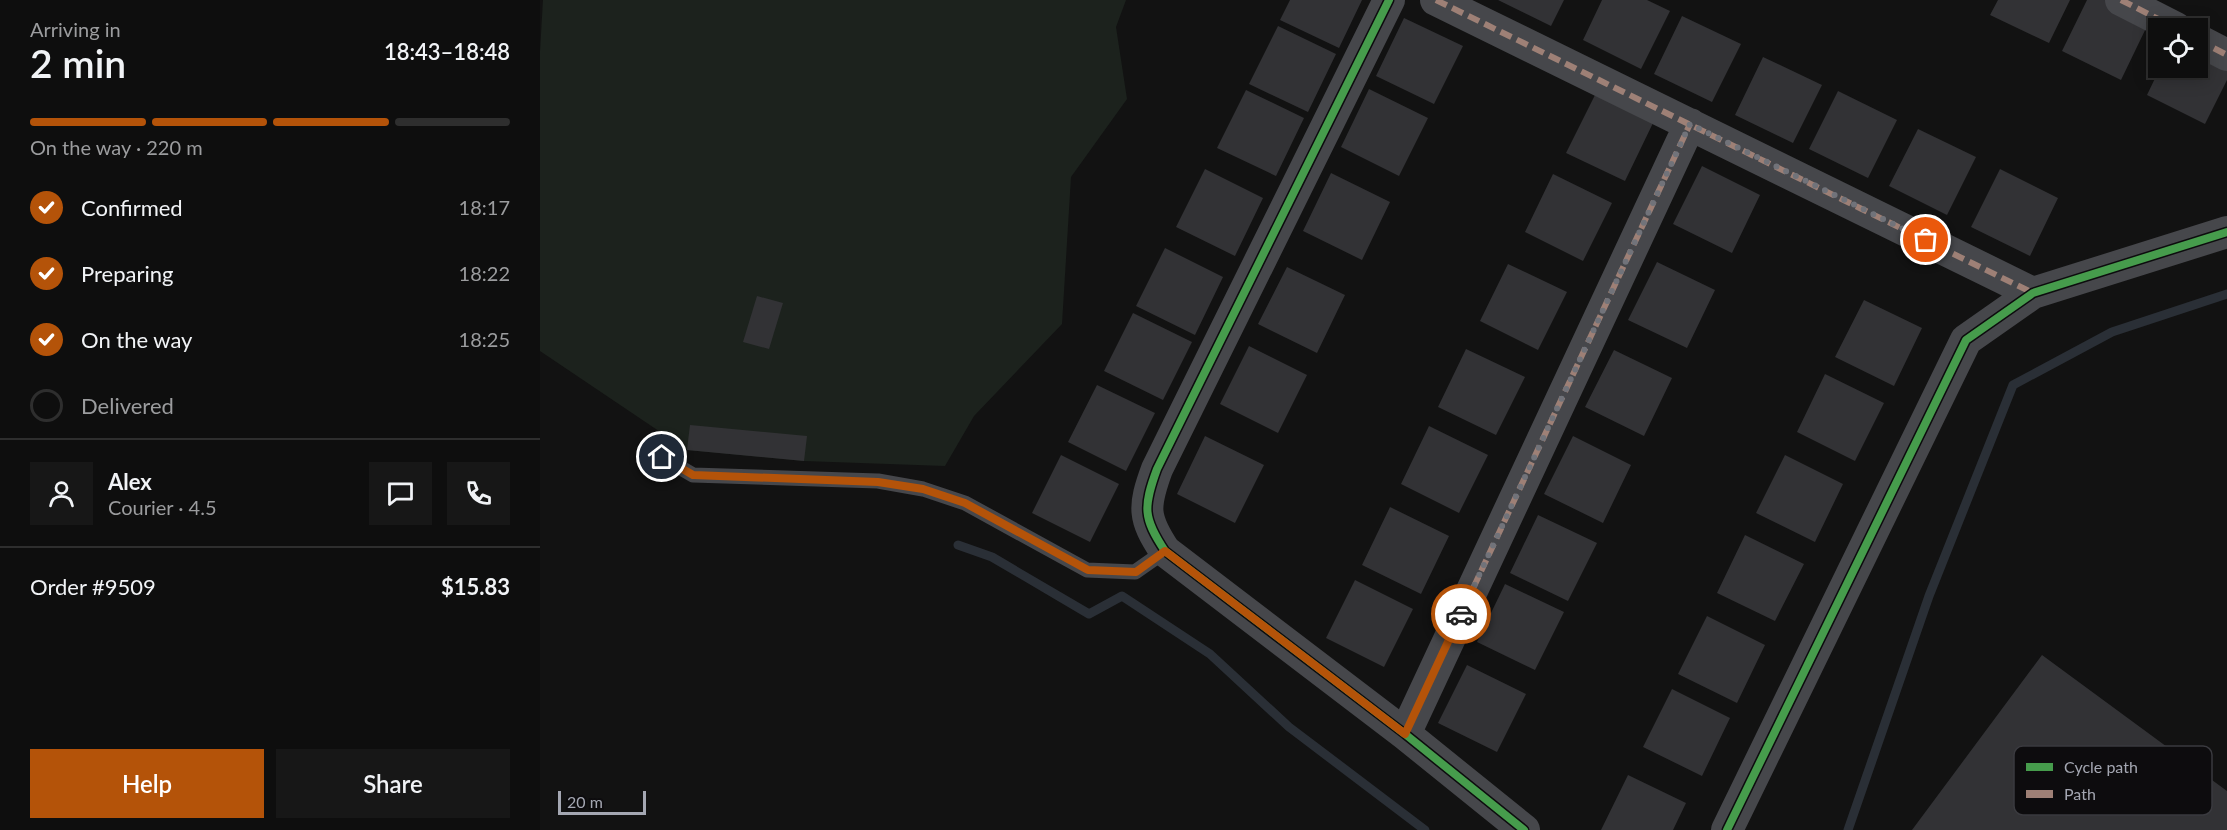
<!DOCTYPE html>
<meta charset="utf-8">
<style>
body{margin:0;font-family:Lato,sans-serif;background:#171717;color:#f1f3f6;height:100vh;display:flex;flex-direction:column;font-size:22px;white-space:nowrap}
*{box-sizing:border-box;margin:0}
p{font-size:20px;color:#9b9c9e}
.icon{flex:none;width:33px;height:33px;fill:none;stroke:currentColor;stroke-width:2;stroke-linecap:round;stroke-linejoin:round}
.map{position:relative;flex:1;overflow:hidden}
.details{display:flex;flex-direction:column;background:#0e0e0e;width:540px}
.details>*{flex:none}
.buttons{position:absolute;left:1608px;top:18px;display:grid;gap:12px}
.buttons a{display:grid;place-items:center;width:60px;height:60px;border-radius:0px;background:#0e0e0e;box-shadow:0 3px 15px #0003,0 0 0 2px #2e2e2e;font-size:30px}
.scale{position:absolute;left:18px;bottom:15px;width:88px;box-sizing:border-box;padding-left:6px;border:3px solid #a4a7b2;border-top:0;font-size:16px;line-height:21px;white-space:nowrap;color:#a4a7b2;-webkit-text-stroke:4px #0d0c0e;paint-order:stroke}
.pin{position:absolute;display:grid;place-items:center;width:51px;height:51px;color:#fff;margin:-26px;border:3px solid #fff;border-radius:50%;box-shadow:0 2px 6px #0007}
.courier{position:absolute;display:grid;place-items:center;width:60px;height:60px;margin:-30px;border:4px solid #b45309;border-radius:50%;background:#fff;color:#222;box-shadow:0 2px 8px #0007}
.headline em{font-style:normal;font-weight:600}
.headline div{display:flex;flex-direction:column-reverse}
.headline{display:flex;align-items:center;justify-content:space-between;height:102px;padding:0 30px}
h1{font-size:39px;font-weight:600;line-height:45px}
.bar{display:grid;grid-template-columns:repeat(4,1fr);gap:9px 6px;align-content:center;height:72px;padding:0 30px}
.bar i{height:8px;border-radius:4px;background:#2e2e2e}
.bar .selected{background:#b45309}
.bar p{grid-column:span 4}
.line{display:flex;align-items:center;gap:15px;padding:0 30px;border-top:2px solid #2e2e2e}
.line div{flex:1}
.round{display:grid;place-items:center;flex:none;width:63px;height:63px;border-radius:0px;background:#171717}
ol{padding:0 30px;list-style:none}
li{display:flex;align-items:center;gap:18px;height:66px}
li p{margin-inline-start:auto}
li .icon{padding:6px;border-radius:50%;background:#b45309;color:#fff;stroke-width:4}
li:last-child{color:#9b9c9e}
li i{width:33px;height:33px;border:3px solid #2e2e2e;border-radius:50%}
.cta{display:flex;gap:12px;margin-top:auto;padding:12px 30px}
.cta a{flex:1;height:69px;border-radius:0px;background:#b45309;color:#fff;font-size:24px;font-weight:600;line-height:69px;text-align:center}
.cta a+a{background:#171717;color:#f1f3f6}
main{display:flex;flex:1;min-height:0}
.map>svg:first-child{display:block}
.green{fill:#1c221d}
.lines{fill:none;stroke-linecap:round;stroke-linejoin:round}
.stream{stroke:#2a2f36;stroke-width:9}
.building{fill:#323235}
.lane{stroke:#46474b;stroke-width:15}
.street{stroke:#46474b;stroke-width:32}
.quiet{stroke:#9e8076;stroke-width:6;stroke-dasharray:12 6;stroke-linecap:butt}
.cycleway-casing{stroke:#0d0c0e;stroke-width:11}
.cycleway{stroke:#469c4c;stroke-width:8}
.done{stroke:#71737a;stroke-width:6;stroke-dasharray:0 10.8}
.route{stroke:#b45309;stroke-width:8}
.key{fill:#0d0c0e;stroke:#3a3a3f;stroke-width:1.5}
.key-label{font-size:16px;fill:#a4a7b2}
</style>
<main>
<section class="details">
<div class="headline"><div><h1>2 min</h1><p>Arriving in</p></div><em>18:43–18:48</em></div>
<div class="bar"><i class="selected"></i><i class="selected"></i><i class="selected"></i><i></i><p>On the way · 220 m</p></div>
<ol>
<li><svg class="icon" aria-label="check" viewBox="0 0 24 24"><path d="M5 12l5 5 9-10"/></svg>Confirmed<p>18:17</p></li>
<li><svg class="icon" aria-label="check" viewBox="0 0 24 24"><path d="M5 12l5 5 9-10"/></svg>Preparing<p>18:22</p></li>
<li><svg class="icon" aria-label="check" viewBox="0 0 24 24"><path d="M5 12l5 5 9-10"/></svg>On the way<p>18:25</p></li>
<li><i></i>Delivered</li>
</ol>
<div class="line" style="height:108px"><a class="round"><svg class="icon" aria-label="person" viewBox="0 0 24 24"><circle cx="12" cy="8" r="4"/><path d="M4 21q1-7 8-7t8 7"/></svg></a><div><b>Alex</b><p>Courier · 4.5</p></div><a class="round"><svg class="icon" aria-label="chat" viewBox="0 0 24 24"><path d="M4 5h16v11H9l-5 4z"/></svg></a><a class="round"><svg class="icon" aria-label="phone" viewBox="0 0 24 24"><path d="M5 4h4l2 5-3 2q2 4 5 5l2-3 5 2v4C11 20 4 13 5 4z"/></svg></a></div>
<div class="line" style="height:78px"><div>Order #9509</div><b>$15.83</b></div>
<div class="cta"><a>Help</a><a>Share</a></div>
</section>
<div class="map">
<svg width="1687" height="830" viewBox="0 0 1687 830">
<rect width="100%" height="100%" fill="#121212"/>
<path class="green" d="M3,0H586L576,27L587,99L531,177L522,324L434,416L405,466L264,461L147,450L0,351V51Z"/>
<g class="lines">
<path class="stream" d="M418,545L452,557L549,614L582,596L670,654L749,727L885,830
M1308,830L1389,596L1473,385L1572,332L1687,294"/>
</g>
<path class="building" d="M750,0H822L799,48L740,20Z
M958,0H1024L1011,26Z
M1062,0H1107L1130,11L1101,69L1043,40Z
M1458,0H1530L1509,43L1450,15Z
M1547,0H1565L1609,22L1581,80L1522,51Z
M1142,16L1201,44L1172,102L1114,74Z
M864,18L923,46L894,104L836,76Z
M738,26L796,54L768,112L709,84Z
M1658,48L1687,63V80L1665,124L1607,95L1620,68H1658Z
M1223,57L1282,85L1253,143L1195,115Z
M829,89L888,118L859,176L801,147Z
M706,90L764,118L736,176L677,148Z
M1298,91L1357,120L1328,178L1269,149Z
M1055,95L1113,123L1085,181L1026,153Z
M1378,129L1436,157L1407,215L1349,186Z
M1162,166L1220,195L1192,253L1133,224Z
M665,169L723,198L695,256L636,227Z
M1460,169L1518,198L1490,256L1431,227Z
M791,173L850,202L822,260L763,231Z
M1013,174L1072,203L1043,261L985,232Z
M625,248L683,277L655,335L596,306Z
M1117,262L1175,290L1147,348L1088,320Z
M968,264L1027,292L998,350L940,321Z
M747,267L805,295L777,353L718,324Z
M217,296L243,303L229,349L203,342Z
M1324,300L1382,328L1354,386L1295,357Z
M593,313L652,342L623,400L564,371Z
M709,346L767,375L738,433L680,404Z
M926,349L985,377L956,435L898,407Z
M1074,350L1132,378L1104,436L1045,407Z
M1285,374L1344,403L1315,461L1257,432Z
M557,385L615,413L586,471L528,442Z
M150,425L267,436L264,461L147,450Z
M889,426L948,455L919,513L861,484Z
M665,436L724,465L695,523L637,494Z
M1033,436L1091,465L1063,523L1004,494Z
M521,455L579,484L550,542L492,513Z
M1245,455L1303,484L1275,542L1216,513Z
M850,507L909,536L881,594L822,565Z
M998,515L1057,543L1028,601L970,573Z
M1205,535L1264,564L1235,621L1177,593Z
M815,580L873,609L844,667L786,638Z
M965,584L1024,612L995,670L937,642Z
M1167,616L1225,645L1197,703L1138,674Z
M1502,655L1687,791V830H1372Z
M927,665L986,694L957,752L898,723Z
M1132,689L1190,718L1162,776L1103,747Z
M1088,775L1146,803L1133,830H1061Z"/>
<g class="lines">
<path class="lane" d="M122,457L153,475L338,481L383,489L425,503L547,570L595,572L625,551"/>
<path class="street" d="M849,0L617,469C603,507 603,518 625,551L865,734L984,830
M896,0L1493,293
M1581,0L1636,28
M1658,40L1687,55
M865,734L1150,124
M1187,830L1426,340L1493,293L1687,232"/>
<path class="quiet" d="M896,0L1493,293
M1581,0L1636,28
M1658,40L1687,55
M865,734L1150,124"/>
<defs>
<path id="cycleway" d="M849,0L617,469C603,507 603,518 625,551L865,734L984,830
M1187,830L1426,340L1493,293L1687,232"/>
</defs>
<use href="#cycleway" class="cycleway-casing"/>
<use href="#cycleway" class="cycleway"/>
</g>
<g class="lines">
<path class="done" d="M921,614L1150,124L1386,240"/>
<path class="route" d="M122,457L153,475L338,482L383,489L425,503L548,570L596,572L625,551L865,734L921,614"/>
</g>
<rect x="1474" y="746" width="198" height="69" rx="9" class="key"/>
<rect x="1486" y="763" width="27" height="8" fill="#469c4c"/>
<rect x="1486" y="790" width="27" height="8" fill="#9e8076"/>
<g class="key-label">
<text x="1524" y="773">Cycle path</text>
<text x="1524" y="800">Path</text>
</g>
</svg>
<div class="buttons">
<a><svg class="icon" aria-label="locate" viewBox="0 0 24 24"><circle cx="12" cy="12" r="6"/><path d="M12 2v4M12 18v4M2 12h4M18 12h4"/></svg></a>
</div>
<div class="scale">20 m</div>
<div class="pin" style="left:1386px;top:240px;background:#ea580c"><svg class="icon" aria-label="bag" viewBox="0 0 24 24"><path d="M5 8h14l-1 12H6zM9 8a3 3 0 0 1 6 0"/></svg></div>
<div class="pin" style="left:122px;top:457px;background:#1f2937"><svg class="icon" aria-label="home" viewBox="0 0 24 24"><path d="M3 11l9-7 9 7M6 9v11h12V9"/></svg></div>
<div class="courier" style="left:921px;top:614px"><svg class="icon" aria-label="car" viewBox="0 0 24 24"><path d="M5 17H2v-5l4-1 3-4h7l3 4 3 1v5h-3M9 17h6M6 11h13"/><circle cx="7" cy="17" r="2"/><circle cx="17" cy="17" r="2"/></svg></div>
</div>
</main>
